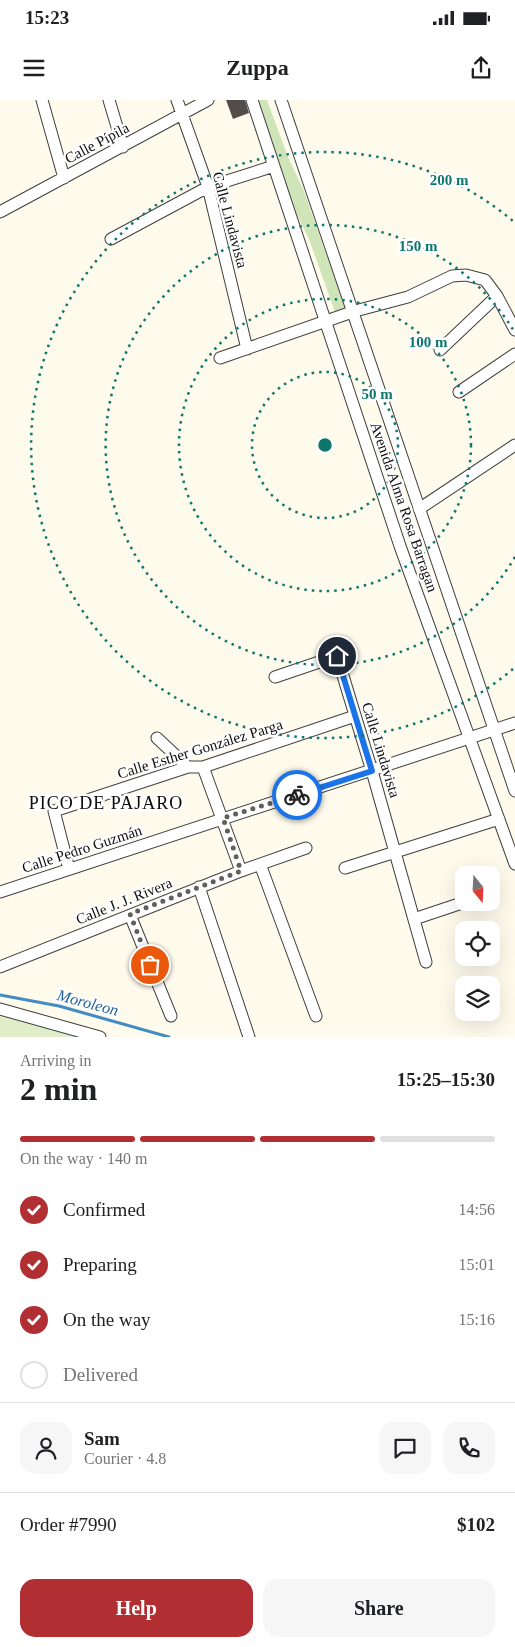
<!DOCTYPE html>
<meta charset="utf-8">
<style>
body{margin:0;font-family:Georgia,serif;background:#f6f6f6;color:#202124;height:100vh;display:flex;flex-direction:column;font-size:19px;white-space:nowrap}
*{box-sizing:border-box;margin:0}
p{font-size:16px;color:#757577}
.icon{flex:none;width:28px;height:28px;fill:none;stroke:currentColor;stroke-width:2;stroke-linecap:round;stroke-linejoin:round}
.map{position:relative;height:937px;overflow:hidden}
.details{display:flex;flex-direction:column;background:#fff;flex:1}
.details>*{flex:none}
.needle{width:32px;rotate:162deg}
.fabs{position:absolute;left:455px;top:766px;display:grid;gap:10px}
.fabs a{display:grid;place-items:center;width:45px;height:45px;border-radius:10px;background:#fff;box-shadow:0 5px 20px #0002;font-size:25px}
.pin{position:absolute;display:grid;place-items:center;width:42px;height:42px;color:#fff;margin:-21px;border:2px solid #fff;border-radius:50%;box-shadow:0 1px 5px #0007}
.courier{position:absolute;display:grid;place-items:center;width:50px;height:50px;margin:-25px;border:4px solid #1a73e8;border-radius:50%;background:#fff;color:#222;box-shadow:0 1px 6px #0007}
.overview em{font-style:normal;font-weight:800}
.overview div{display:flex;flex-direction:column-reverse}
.overview{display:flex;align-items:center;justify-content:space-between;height:85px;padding:0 20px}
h1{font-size:32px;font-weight:800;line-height:38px}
.bar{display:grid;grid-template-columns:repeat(4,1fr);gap:8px 5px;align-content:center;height:60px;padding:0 20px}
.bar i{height:6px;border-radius:4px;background:#e0e0e0}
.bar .current{background:#b12e32}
.bar p{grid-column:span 4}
.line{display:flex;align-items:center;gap:12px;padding:0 20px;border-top:1px solid #e0e0e0}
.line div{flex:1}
.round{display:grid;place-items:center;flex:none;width:52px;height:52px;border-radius:15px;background:#f6f6f6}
ol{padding:0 20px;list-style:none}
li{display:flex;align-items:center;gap:15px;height:55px}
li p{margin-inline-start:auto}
li .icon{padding:5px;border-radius:50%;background:#b12e32;color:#fff;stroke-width:4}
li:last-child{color:#757577}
li i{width:28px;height:28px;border:2px solid #e0e0e0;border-radius:50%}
.button{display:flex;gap:10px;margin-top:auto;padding:10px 20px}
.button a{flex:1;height:58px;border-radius:15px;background:#b12e32;color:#fff;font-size:20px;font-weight:800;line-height:58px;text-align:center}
.button a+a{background:#f6f6f6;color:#202124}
.status{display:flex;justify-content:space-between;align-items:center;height:35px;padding:0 25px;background:#fff;direction:ltr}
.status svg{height:14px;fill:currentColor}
header{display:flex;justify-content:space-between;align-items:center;height:65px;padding:0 20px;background:#fff;font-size:22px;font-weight:800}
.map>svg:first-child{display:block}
.green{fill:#cfe5b8}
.pitch{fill:#e0edc9}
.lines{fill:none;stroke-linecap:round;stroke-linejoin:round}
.stream{stroke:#408cc3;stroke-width:3}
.building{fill:#534d49}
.street-casing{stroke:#3f3f3f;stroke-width:13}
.street{stroke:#fff;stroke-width:11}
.done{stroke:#615f5a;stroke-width:5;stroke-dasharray:0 9}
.route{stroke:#1a73e8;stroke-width:6}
.ring{fill:none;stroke:#0f766e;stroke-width:2.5;stroke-dasharray:2.5 5}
.labels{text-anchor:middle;stroke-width:5;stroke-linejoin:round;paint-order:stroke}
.street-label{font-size:15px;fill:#0c0c0c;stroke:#fff}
.water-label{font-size:16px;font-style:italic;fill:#1f5e94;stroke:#fff}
.quarter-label{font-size:18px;letter-spacing:1px;fill:#0c0c0c;stroke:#fff}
.centre{fill:#0f766e;stroke:#fff;stroke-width:2.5}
.ring-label{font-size:15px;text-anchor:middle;font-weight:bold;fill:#0f766e;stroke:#fff;stroke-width:5;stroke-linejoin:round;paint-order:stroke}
</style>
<div class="status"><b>15:23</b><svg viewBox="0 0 49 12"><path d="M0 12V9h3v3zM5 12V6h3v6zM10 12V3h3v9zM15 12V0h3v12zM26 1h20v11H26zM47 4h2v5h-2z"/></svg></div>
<header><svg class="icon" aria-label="menu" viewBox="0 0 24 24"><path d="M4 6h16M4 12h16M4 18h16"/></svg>Zuppa<svg class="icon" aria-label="share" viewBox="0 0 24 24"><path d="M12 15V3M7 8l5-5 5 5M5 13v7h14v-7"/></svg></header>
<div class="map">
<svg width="515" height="937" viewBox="0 0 515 937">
<rect width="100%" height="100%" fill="#fefaec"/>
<path class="green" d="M256,0H267L288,57L304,91L345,208L335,212L309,139L294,109Z"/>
<path class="pitch" d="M0,909L100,937H0Z"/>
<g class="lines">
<path class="stream" d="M0,895L59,906L169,937"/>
</g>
<path class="building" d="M226,0H245L249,13L233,19Z"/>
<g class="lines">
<defs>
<path id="street" d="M42,0L64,78
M109,0L123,47
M177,0L208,87L247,249
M252,0L400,446L515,764
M281,0L515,691
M0,112L208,0
M111,139L208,87L274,66
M440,250L497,196
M220,258L355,211L408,197L452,176L466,175L485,180L497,196L515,230
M459,292L515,254
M419,409L515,345
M275,577L337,556L372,671L426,862
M157,638L188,667
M203,667L241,771
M260,764L316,916
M345,768L499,719
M69,769L54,711L188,667H203L355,616
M199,787L249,937
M0,792L515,623
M130,815L171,916
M414,819L465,802
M0,867L241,771L306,748
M0,909L100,937"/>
</defs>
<use href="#street" class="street-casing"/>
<use href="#street" class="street"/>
</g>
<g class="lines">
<path class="done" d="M150,865L130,814L241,771L223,718L297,695"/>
<path class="route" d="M297,695L372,671L337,556"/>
</g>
<g class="ring">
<circle cx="325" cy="345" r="73"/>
<circle cx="325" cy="345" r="146"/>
<path d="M515 457A220 220 0 1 1 515 233"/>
<path d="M513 569A293 293 0 1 1 513 121"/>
</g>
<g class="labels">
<g class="street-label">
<text transform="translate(97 43) rotate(-28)" y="5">Calle Pípila</text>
<text transform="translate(230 120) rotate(75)" y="5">Calle Lindavista</text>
<text transform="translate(404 407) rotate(71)" y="5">Avenida Alma Rosa Barragan</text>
<text transform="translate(200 649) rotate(-17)" y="5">Calle Esther González Parga</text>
<text transform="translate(381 650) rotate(73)" y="5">Calle Lindavista</text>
<text transform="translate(82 749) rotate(-18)" y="5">Calle Pedro Guzmán</text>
<text transform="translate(124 801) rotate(-22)" y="5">Calle J. J. Rivera</text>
</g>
<g class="water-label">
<text transform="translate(88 902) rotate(15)" y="6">Moroleon</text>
</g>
<g class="quarter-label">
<text x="106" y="709">PICO DE PAJARO</text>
</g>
</g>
<circle cx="325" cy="345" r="8" class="centre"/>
<g class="ring-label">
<text x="449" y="85">200 m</text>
<text x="418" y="151">150 m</text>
<text x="428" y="247">100 m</text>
<text x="377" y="299">50 m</text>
</g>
</svg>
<div class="fabs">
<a><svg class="needle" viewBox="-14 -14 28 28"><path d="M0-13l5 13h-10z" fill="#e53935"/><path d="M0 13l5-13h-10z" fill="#757577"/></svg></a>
<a><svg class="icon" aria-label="locate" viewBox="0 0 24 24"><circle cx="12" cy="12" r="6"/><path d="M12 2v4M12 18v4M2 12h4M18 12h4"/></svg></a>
<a><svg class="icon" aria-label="layers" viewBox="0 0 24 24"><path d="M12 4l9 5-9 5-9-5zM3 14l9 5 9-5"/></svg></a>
</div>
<div class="pin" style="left:150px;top:865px;background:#ea580c"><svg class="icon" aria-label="bag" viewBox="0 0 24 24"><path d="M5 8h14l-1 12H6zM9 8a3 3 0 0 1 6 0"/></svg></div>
<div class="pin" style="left:337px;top:556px;background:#1f2937"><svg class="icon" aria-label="home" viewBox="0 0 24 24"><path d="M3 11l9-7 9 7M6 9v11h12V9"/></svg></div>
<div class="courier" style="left:297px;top:695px"><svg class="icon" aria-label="bike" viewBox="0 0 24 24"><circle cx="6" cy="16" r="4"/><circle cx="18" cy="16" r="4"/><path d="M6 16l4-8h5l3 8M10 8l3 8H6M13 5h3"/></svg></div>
</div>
<section class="details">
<div class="overview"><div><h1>2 min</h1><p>Arriving in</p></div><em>15:25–15:30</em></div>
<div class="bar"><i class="current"></i><i class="current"></i><i class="current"></i><i></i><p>On the way · 140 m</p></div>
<ol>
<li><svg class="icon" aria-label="check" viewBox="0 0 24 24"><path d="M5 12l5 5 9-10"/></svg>Confirmed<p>14:56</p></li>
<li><svg class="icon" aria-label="check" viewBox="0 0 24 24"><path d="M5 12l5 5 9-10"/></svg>Preparing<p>15:01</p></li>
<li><svg class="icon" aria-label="check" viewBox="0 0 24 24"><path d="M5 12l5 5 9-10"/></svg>On the way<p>15:16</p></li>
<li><i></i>Delivered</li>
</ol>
<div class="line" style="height:90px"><a class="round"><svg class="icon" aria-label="person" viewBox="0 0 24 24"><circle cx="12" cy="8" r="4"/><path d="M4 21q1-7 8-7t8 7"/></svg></a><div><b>Sam</b><p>Courier · 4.8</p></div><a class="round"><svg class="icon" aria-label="chat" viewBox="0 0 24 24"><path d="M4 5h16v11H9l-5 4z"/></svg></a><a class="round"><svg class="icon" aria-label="phone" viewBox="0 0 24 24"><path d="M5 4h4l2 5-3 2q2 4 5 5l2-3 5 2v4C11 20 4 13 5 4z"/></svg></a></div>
<div class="line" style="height:65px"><div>Order #7990</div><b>$102</b></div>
<div class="button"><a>Help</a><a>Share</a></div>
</section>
